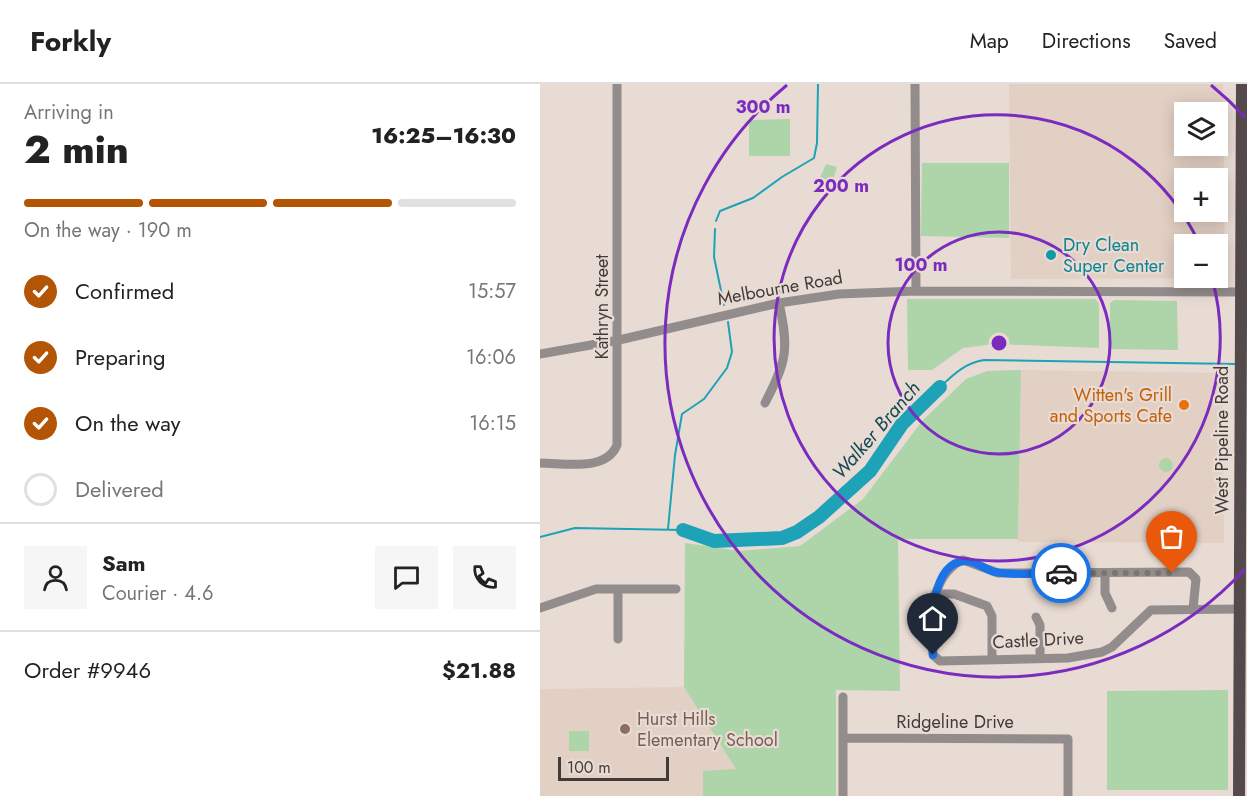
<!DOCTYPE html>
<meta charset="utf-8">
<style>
body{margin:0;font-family:Jost,sans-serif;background:#f6f6f6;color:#222;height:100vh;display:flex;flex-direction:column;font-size:22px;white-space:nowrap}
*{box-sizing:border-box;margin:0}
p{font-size:20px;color:#767676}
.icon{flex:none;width:33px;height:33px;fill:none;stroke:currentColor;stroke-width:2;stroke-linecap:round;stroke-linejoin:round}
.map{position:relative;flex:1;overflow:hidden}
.panel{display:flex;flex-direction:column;background:#fff;width:540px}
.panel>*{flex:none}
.fabs{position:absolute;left:634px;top:18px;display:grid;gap:12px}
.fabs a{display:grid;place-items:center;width:54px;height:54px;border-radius:0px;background:#fff;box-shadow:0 3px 15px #0003;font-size:30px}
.scale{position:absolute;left:18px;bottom:15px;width:111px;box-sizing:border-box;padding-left:6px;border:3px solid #413c39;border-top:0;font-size:16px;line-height:21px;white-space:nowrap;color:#413c39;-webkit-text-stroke:4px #e8dbd4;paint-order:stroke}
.pin{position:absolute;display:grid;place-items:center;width:51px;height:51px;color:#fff;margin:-62px -26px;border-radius:50% 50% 50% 0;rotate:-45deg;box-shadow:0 0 6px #0007}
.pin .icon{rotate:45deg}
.courier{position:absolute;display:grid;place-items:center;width:60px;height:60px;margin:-30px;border:4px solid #1a73e8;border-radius:50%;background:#fff;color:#222;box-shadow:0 2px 8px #0007}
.overview em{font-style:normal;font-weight:800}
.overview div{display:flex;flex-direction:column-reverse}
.overview{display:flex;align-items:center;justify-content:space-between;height:102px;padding:0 24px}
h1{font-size:39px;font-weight:800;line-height:45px}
.bar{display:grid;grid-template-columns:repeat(4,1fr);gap:9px 6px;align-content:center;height:72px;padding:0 24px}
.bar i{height:8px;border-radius:4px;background:#e0e0e0}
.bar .current{background:#b35504}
.bar p{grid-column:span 4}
.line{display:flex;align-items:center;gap:15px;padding:0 24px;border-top:2px solid #e0e0e0}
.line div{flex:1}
.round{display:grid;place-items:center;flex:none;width:63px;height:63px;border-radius:0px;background:#f6f6f6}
ol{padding:0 24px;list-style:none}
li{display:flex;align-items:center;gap:18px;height:66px}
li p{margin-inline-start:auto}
li .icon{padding:6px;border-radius:50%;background:#b35504;color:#fff;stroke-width:4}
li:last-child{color:#767676}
li i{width:33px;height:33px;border:3px solid #e0e0e0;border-radius:50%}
header{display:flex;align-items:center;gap:36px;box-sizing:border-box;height:84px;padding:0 30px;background:#fff;border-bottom:2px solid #e0e0e0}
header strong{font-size:28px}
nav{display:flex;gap:33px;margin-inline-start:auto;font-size:21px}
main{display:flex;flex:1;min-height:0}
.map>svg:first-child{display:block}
.built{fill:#e3d0c4;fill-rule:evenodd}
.green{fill:#aed4aa}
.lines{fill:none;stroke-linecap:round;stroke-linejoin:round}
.stream{stroke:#1da2b7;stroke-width:2}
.river{stroke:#1da2b7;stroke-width:14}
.minor{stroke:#938c8d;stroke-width:9}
.major{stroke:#554a4b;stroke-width:12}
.done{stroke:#7b746f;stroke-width:6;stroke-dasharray:0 10.8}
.route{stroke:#1a73e8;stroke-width:8}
.ring{fill:none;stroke:#7b2cbf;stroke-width:3}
.culture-dot{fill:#0f9aa8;stroke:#e8dbd4;stroke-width:2}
.food-dot{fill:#e8710a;stroke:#e8dbd4;stroke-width:2}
.education-dot{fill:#8d6e63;stroke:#e8dbd4;stroke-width:2}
.labels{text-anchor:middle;stroke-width:4.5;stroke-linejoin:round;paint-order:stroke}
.culture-label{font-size:18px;fill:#0d838f;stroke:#e8dbd4;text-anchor:start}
.street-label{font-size:18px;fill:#413c39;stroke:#e8dbd4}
.food-label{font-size:18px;fill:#c56008;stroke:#e8dbd4;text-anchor:end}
.education-label{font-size:18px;fill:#785e54;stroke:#e8dbd4;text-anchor:start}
.water-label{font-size:20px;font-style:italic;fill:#164952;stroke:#e8dbd4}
.centre{fill:#7b2cbf;stroke:#e8dbd4;stroke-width:3}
.ring-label{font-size:18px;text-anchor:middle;font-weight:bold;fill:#7b2cbf;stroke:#e8dbd4;stroke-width:4.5;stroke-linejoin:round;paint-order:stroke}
</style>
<header>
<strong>Forkly</strong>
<nav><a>Map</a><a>Directions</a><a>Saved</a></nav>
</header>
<main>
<section class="panel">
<div class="overview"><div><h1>2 min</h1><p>Arriving in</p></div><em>16:25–16:30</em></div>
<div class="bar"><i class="current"></i><i class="current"></i><i class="current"></i><i></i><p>On the way · 190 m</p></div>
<ol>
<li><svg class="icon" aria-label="check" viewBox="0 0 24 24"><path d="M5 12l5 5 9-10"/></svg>Confirmed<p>15:57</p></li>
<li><svg class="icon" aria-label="check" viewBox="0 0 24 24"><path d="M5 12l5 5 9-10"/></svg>Preparing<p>16:06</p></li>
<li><svg class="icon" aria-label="check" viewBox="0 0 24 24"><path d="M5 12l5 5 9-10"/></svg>On the way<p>16:15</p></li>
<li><i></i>Delivered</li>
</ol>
<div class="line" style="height:108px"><a class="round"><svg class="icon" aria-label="person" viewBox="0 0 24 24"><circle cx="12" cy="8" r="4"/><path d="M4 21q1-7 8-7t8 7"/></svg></a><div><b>Sam</b><p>Courier · 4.6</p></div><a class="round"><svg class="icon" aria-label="chat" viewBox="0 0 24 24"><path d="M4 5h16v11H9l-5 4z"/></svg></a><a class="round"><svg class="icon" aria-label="phone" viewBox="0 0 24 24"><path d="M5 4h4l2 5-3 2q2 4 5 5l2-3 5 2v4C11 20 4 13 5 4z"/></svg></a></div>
<div class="line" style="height:78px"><div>Order #9946</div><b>$21.88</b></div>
</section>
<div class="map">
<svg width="707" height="712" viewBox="0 0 707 712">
<rect width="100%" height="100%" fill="#e8dbd4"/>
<path class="built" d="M469,0H683L685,194L471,195ZM678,28V62H645V28ZM678,94V128H645V94ZM678,160V194H645V160Z
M481,286L687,289L683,323L684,459L478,458Z
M144,603L196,685V712H0V605Z"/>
<path class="green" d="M250,35V72H209V36Z
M382,79H469V154L381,152Z
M286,80L297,83L291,102L278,98Z
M367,215H555L559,219V264L454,260L423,264L392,286H368Z
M574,216L637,217L638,266L570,265V219Z
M481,286L478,455H358L360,607L296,606V712H163V687L196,685L144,603L145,459L200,467L260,462L323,415L383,336L426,295L447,287Z
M619 381a7 7 0 1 1 14 0a7 7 0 1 1-14 0Z
M688,606V706H567V607Z
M29,647H49V667H29Z"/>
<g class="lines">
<path class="stream" d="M176,137L180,127L213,114L242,93L274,74L277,59L278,0
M175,145L174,173L184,221
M400,303C414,290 425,279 444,276L695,280
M128,445L135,371L142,330L164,315L187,284L192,268L188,238
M0,453L35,444L143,446"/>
<path class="river" d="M143,446L174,457L242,454L257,448L279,433L330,387L362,340L400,303"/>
<path class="minor" d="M375,0L376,207
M0,270L79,256L239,219L299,210L376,207L701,208
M225,319C247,277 249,265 239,219
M0,379C25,379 66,388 77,361V0
M565,489V509L572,524
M78,505V555
M395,510H414L447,522L452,532V575
M0,524L56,505H136
M653,525L656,495L649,488L458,489L423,476C405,483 398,502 392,519L393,571L400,577L528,574L562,568L572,563L611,526L700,525
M496,533L500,541V574
M303,654L528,655V712
M303,712V613"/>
<path class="major" d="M699,712L702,0"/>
</g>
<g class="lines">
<path class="done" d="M521,489H632"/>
<path class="route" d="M393,571C390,547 390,478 425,477C435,476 445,486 455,488C476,492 500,489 521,489"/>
</g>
<g class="ring">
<circle cx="459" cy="259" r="111"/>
<path d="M672 194A223 223 0 1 1 659 159"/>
<path d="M705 485A334 334 0 1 1 247 1M671 1A334 334 0 0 1 705 33"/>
</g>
<circle class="culture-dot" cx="511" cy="171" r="6"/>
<circle class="food-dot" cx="644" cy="321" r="6"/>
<circle class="education-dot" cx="85" cy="645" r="6"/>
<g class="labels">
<g class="culture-label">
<text x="523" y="167">Dry Clean<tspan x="523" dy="21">Super Center</tspan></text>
</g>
<g class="street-label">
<text transform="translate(240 204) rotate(-10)" y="6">Melbourne Road</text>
<text transform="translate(62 223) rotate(-90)" y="6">Kathryn Street</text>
<text transform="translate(682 356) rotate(-90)" y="6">West Pipeline Road</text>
<text transform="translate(498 556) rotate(-3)" y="6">Castle Drive</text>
<text x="415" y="644">Ridgeline Drive</text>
</g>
<g class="food-label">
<text x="632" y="317">Witten's Grill<tspan x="632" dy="21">and Sports Cafe</tspan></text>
</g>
<g class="education-label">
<text x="97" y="641">Hurst Hills<tspan x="97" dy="21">Elementary School</tspan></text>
</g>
<g class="water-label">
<text transform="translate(336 346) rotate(-49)" y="7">Walker Branch</text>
</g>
</g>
<circle cx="459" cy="259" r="9" class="centre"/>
<g class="ring-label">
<text x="223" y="29">300 m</text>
<text x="301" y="108">200 m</text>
<text x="381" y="187">100 m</text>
</g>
</svg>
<div class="fabs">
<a><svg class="icon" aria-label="layers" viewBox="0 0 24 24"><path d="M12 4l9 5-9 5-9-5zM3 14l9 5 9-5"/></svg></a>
<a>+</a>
<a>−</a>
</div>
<div class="scale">100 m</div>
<div class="pin" style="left:632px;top:489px;background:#ea580c"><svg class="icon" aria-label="bag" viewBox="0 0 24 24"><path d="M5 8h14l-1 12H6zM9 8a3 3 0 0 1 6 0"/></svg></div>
<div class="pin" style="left:393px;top:571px;background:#1f2937"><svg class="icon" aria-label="home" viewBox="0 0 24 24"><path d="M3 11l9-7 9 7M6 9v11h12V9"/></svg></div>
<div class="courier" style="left:521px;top:489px"><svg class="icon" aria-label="car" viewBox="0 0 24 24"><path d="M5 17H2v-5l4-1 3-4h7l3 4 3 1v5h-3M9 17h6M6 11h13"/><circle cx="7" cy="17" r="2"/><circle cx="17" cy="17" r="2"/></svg></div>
</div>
</main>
